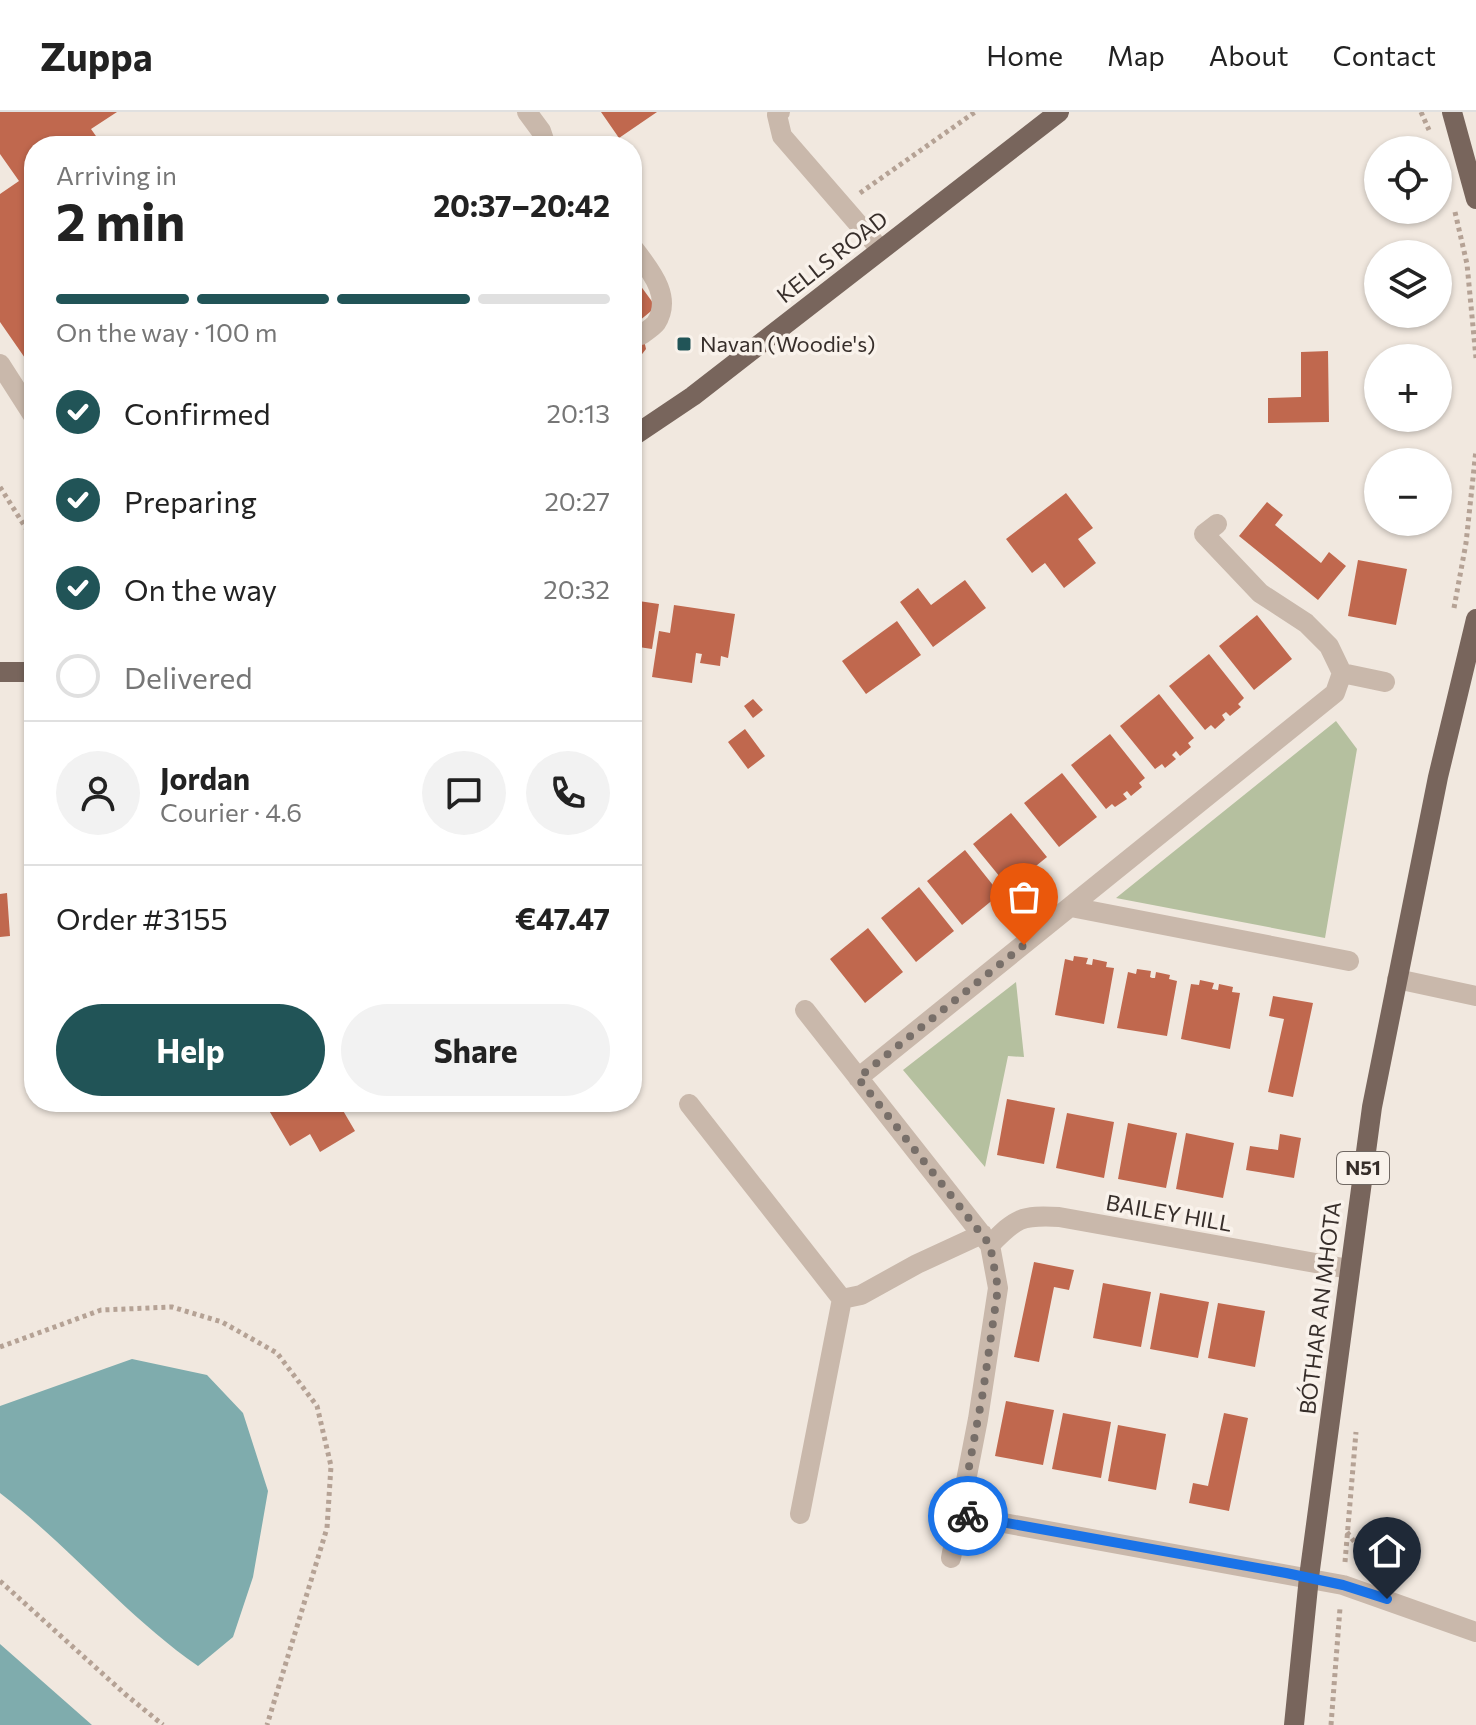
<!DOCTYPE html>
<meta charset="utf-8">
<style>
body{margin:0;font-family:Commissioner,sans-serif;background:#f2f2f2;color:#222;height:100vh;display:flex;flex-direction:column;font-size:30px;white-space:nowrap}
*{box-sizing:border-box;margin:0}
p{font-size:26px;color:#767676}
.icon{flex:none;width:44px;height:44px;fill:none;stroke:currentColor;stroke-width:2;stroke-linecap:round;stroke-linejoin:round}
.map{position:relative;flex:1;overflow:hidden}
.panel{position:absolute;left:24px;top:24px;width:618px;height:976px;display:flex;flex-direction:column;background:#fff;border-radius:32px;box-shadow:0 2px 6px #0004}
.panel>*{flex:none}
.buttons{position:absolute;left:1364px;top:24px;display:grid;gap:16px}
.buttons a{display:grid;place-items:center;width:88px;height:88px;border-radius:50%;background:#fff;box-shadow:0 2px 6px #0004;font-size:40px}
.pin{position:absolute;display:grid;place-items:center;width:68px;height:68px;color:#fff;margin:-82px -34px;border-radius:50% 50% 50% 0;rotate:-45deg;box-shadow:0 0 8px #0007}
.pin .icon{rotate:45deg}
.courier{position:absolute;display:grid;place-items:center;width:80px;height:80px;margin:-40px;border:6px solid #1a73e8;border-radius:50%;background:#fff;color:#222;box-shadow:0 2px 10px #0007}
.head em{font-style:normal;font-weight:700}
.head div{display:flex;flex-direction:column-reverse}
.head{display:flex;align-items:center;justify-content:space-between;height:136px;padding:0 32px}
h1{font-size:52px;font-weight:700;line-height:60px}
.bar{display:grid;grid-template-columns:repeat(4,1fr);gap:12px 8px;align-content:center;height:96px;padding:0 32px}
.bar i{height:10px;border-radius:6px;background:#e0e0e0}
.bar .active{background:#215457}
.bar p{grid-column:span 4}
.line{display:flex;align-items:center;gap:20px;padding:0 32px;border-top:2px solid #e0e0e0}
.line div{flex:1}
.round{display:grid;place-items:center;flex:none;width:84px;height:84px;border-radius:42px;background:#f2f2f2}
ol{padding:0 32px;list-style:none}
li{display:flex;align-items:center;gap:24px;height:88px}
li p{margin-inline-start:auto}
li .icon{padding:8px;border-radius:50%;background:#215457;color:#fff;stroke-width:4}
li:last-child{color:#767676}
li i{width:44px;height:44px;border:4px solid #e0e0e0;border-radius:50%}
.button{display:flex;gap:16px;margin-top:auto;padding:16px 32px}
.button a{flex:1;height:92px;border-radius:48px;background:#215457;color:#fff;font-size:32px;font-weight:700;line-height:92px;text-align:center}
.button a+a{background:#f2f2f2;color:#222}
header{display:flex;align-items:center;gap:48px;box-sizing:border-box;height:112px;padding:0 40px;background:#fff;border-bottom:2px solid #e0e0e0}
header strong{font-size:38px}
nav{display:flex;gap:44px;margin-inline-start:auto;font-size:28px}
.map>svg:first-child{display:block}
.green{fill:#b5c09f}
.water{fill:#7facad}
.building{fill:#c0684e}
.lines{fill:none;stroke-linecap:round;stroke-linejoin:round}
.path{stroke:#b5a295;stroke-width:5;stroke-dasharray:4 4;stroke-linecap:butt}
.minor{stroke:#c9b8ab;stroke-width:20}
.major{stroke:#78655c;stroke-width:20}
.done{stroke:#786f69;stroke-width:8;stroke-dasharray:0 14.4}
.route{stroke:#1a73e8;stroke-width:10}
.poi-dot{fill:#215457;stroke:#f9f2eb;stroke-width:3}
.labels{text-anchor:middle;stroke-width:7;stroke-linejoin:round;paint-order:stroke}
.shield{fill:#f9f2eb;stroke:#716964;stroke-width:2}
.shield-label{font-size:20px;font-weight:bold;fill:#372e2a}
.street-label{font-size:22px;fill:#372e2a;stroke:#f9f2eb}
.poi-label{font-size:22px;fill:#372e2a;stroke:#f9f2eb;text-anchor:start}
</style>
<header>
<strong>Zuppa</strong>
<nav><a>Home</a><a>Map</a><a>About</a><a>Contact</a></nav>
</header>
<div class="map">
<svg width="1476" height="1613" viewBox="0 0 1476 1613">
<rect width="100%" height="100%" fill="#f1e8df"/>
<path class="green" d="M1336,609L1357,637L1325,826L1116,786Z
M1016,870L1024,945L1008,944L985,1055L903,958Z"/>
<path class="water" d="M132,1247L207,1263L243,1301L268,1379L253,1465L233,1525L198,1554C126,1504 70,1435 0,1381V1294Z
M0,1532L92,1613H0Z"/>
<path class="building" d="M0,0H117L91,17L103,34H34V259L0,210V82L19,69L0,42Z
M601,0H657L619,26Z
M632,162L656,195L633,214L644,228L646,237L639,246L632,248Z
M1328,239L1329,310L1268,311V286L1301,285V240Z
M1066,381L1093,416L1078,427L1096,451L1064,476L1045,451L1032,461L1006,427Z
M1267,390L1283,403L1275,413L1321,451L1329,440L1346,454L1318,488L1239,424Z
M1358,448L1407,457L1396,513L1348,504Z
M965,468L986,496L933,535L900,490L918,476L931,493Z
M632,488L659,492L652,537L632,534Z
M674,493L735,502L728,546L721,544L720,554L700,551L702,542L696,541L692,571L652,565L659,519L670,521Z
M1257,503L1292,547L1254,578L1219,534Z
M897,509L921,543L866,582L842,549Z
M1209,542L1244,586L1238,592L1241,595L1230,604L1226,600L1222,603L1225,608L1215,617L1211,613L1205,618L1169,574Z
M1159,582L1194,626L1188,631L1191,635L1180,644L1176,639L1172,643L1176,647L1165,656L1162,652L1155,657L1120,614Z
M753,587L763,598L753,606L744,594Z
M632,590L639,609L632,611Z
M745,617L765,644L748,657L728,630Z
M1110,622L1145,666L1139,671L1142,675L1131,684L1127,679L1123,682L1127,687L1115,695L1112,692L1106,697L1071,653Z
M1062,661L1097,705L1059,735L1024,691Z
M1011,701L1047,745L1009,776L973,732Z
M965,738L1000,782L962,813L927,769Z
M919,775L954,819L916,850L881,806Z
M7,781L10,824L0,825V782Z
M868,816L903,860L865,891L830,847Z
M1074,844L1088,846L1086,852L1092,853L1093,847L1107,850L1106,855L1114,856L1104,912L1055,903L1065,847L1073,849Z
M1137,857L1151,859L1150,865L1152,866H1155L1156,860L1170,863L1169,867L1177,869L1167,924L1117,916L1128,860L1136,862Z
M1200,868L1214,871L1212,877L1218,878L1219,872L1233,875L1232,880L1240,881L1230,937L1181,927L1191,872L1199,873Z
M1273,884L1313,891L1293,985L1268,980L1284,907L1269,904Z
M1007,987L1055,996L1044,1052L997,1043Z
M264,990H338L355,1019L320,1040L310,1022L290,1034Z
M1067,1001L1114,1010L1104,1066L1056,1056Z
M1128,1011L1177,1021L1166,1076L1118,1067Z
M1186,1021L1234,1031L1223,1086L1176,1077Z
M1280,1022L1301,1026L1294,1066L1246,1058L1250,1034L1278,1038Z
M1034,1150L1074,1158L1069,1178L1054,1175L1039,1250L1014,1245Z
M1103,1171L1151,1180L1141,1235L1093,1226Z
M1160,1181L1209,1190L1198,1246L1150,1237Z
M1218,1191L1265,1199L1255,1255L1208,1246Z
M1006,1289L1054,1298L1043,1353L995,1344Z
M1063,1301L1111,1310L1101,1366L1052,1357Z
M1224,1301L1248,1306L1229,1399L1189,1391L1193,1371L1208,1374Z
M1118,1313L1166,1322L1156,1378L1108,1369Z"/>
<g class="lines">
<path class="path" d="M1421,0L1429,18
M860,81L975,0
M1455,100L1467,152L1476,246
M0,375L34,429
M1454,496L1466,431L1476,338
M0,1235L101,1198L172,1195L222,1210L277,1241L317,1294L331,1354L327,1416L267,1613
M1347,1420L1365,1444L1391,1462
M1345,1450L1356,1320
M0,1469L125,1582L163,1613
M1331,1613L1340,1496"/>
<path class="minor" d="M527,0L541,19L546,34
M780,0L777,3L782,24L880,137
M632,134C647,155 674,183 656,211C653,215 645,220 641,223
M0,252L34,305
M1342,561L1385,570
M1071,795L1349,849
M1397,867L1476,884
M805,898L990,1133C1016,1106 1021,1103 1059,1105L1349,1157
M858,966L1335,581L1342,561L1329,534L1306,511L1260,481L1204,422L1217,412
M689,992L842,1187L861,1183L917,1152L982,1122
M800,1402L842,1187
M960,1403L1343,1473L1476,1520
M951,1446L978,1307L998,1176L990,1133"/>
<path class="major" d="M1452,0L1476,87
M632,325L693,284L1059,0
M0,560H34
M1294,1613L1309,1465L1372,995L1438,665L1476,507"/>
</g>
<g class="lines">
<path class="done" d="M968,1404L960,1403L983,1280L998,1176L990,1133L858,966L1024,833"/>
<path class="route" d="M968,1404L1286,1461L1343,1473L1387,1487"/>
</g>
<rect class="poi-dot" x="676" y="224" width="16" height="16" rx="4"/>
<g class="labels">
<rect class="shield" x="1337" y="1040" width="52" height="32" rx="6"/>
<g class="shield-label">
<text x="1363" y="1063">N51</text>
</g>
<g class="street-label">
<text transform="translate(832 145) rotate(-38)" y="8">KELLS ROAD</text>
<text transform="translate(1169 1101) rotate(10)" y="8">BAILEY HILL</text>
<text transform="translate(1320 1196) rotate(-83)" y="8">BÓTHAR AN MHOTA</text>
</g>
<g class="poi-label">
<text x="700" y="240">Navan (Woodie's)</text>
</g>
</g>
</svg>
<div class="buttons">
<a><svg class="icon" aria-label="locate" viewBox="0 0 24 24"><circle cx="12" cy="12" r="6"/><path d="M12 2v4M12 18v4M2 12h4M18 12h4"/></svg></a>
<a><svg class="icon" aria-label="layers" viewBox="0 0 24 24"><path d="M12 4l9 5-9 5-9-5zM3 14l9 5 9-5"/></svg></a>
<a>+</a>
<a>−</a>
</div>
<div class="pin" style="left:1024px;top:833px;background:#ea580c"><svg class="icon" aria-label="bag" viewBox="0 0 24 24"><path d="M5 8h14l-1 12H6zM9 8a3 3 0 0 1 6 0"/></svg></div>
<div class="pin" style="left:1387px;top:1487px;background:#1f2937"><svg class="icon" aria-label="home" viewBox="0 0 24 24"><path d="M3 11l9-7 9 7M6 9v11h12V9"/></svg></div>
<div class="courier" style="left:968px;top:1404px"><svg class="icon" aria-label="bike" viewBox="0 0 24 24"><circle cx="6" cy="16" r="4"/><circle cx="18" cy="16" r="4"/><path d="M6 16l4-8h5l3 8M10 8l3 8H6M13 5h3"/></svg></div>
<section class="panel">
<div class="head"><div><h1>2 min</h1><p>Arriving in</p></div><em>20:37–20:42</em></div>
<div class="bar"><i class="active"></i><i class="active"></i><i class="active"></i><i></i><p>On the way · 100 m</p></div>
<ol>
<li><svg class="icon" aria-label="check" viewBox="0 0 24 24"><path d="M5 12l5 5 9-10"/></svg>Confirmed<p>20:13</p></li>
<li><svg class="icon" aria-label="check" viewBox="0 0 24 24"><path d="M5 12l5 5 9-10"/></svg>Preparing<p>20:27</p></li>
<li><svg class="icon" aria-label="check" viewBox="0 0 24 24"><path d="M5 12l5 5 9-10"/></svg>On the way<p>20:32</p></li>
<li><i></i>Delivered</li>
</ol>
<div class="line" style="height:144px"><a class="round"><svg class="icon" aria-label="person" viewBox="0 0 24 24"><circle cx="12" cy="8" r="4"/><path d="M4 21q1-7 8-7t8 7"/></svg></a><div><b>Jordan</b><p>Courier · 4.6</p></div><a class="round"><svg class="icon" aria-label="chat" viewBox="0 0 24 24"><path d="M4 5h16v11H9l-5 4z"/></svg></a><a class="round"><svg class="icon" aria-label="phone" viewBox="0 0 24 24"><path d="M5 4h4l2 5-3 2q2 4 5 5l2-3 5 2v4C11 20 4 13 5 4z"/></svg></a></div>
<div class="line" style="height:104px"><div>Order #3155</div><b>€47.47</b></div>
<div class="button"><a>Help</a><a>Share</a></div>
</section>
</div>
